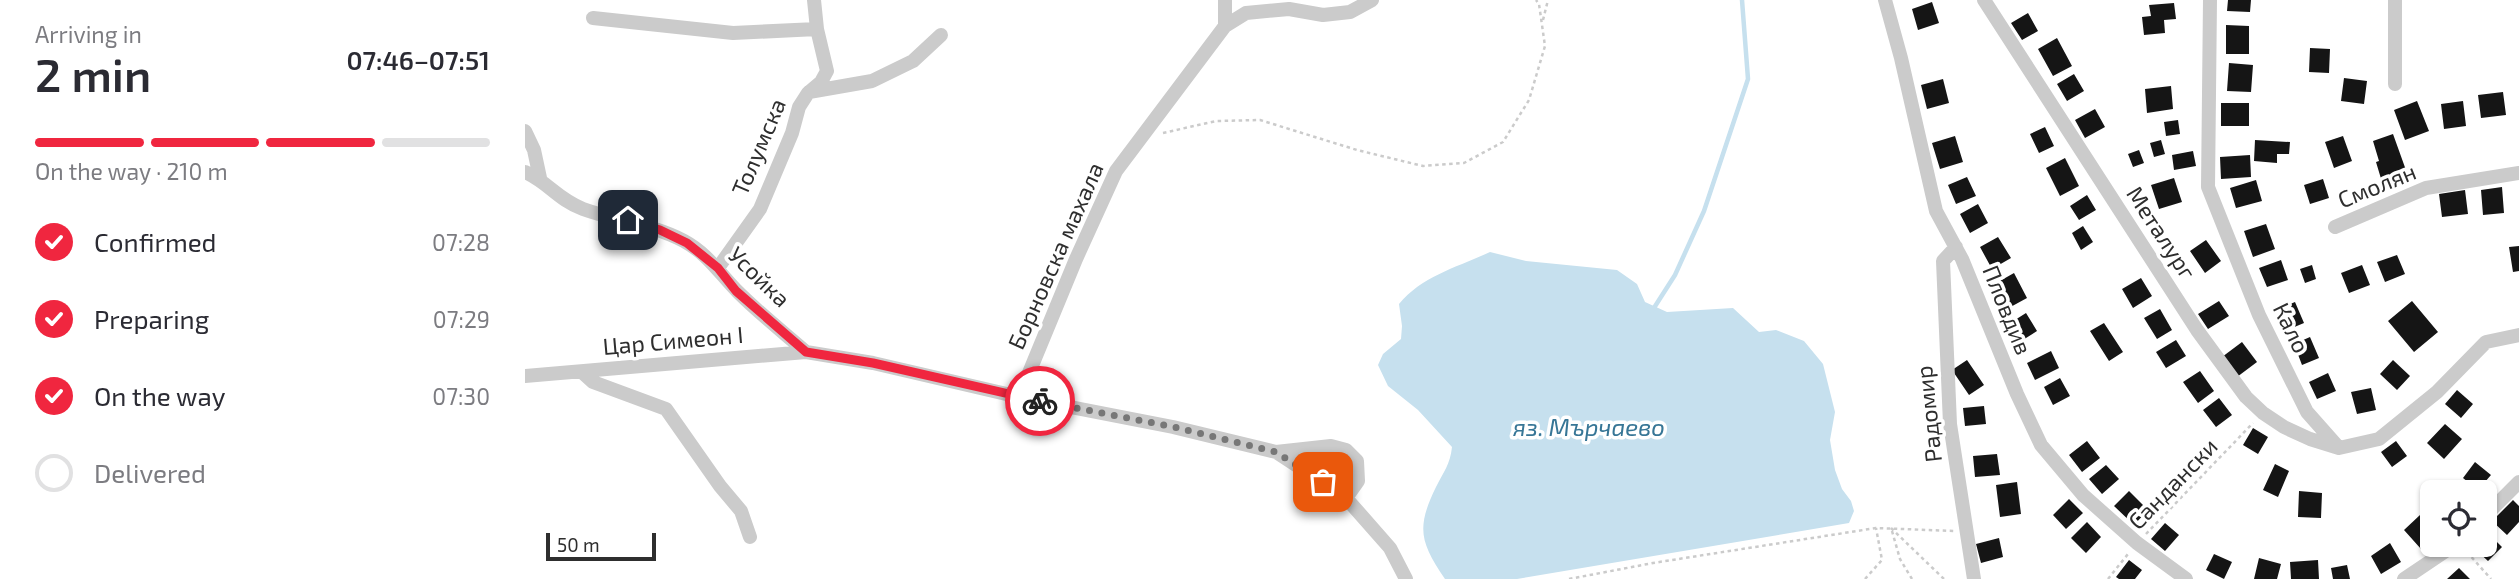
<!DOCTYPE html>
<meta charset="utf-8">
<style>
body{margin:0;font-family:"Exo 2",sans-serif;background:#f2f2f3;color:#2b2b33;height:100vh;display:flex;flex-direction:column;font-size:26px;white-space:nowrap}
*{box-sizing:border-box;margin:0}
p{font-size:23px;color:#7c7c81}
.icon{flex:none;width:38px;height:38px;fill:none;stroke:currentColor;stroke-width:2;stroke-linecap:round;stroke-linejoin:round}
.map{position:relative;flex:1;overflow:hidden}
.drawer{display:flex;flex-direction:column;background:#fff;width:525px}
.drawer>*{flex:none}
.tools{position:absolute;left:1895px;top:480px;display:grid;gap:14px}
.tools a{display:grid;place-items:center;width:77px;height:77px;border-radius:10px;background:#fff;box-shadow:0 2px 5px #0004;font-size:35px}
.scale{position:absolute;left:21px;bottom:18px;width:110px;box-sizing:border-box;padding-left:7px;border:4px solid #2e2e2e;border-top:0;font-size:19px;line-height:24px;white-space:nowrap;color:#2e2e2e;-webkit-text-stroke:5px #fff;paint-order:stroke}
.pin{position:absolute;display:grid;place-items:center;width:60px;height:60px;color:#fff;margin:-30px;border-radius:14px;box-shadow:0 4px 10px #0006}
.courier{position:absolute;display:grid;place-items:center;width:70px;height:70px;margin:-35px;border:5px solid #f0263f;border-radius:50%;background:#fff;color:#222;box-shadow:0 2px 9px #0007}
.summary em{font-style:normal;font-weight:600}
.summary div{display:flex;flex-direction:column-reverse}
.summary{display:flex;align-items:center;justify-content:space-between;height:119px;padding:0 35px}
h1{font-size:46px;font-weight:600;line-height:52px}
.bar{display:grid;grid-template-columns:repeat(4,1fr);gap:10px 7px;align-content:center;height:84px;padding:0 35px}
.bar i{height:9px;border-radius:5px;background:#e1e1e2}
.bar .active{background:#f0263f}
.bar p{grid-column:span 4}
ol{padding:0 35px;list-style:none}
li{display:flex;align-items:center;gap:21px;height:77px}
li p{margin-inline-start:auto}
li .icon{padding:7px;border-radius:50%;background:#f0263f;color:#fff;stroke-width:4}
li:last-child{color:#7c7c81}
li i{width:38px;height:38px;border:4px solid #e1e1e2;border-radius:50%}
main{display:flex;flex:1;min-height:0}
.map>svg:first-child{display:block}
.water{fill:#c6e0ee}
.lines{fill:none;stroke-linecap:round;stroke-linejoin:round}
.stream{stroke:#c6e0ee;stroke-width:4.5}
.building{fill:#151515}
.path{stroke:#cbcbcb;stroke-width:2.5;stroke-dasharray:3.5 3.5;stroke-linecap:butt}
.minor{stroke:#cbcbcb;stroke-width:14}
.done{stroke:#777;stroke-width:7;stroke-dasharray:0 12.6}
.route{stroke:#f0263f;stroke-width:9}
.labels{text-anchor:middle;stroke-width:7;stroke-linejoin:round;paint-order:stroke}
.street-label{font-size:23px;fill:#2e2e2e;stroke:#fff}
.water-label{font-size:24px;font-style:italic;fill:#377696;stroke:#fff}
</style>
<main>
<section class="drawer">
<div class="summary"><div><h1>2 min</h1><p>Arriving in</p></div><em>07:46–07:51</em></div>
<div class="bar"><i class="active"></i><i class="active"></i><i class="active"></i><i></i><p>On the way · 210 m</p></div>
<ol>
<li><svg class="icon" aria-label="check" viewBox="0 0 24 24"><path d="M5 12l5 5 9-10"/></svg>Confirmed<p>07:28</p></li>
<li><svg class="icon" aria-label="check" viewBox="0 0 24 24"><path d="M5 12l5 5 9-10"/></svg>Preparing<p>07:29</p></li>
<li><svg class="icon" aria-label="check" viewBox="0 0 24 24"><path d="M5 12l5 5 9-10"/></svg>On the way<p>07:30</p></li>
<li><i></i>Delivered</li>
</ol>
</section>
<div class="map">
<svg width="1994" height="579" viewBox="0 0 1994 579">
<rect width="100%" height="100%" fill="#fff"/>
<path class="water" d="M965,252L1001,261L1092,270L1112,284L1120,302L1142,312L1208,308L1234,332L1251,330L1279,341L1298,364L1310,412L1305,440L1310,470L1317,489L1326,501L1329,511L1324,523L992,579H920C895,542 891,528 911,487C919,471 925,465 927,447L893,410L863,386L853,365L858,354L876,339L877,326L874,304C897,276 933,267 965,252Z"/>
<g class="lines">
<path class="stream" d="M1127,311L1150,275L1179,211L1223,79L1217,0"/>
</g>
<path class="building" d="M1703,0H1726L1725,12L1702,11Z
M1407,2L1414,23L1393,30L1387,9Z
M1649,3L1651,19L1639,20L1640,33L1619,35L1617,17L1626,16L1624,5Z
M1503,13L1513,31L1497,40L1486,23Z
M1701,25L1724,26V54H1701Z
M1532,38L1547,66L1528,76L1513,49Z
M1785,48L1805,49L1804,73L1784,72Z
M1704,63L1728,65L1726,92L1702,91Z
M1549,74L1559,91L1542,101L1532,84Z
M1819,78L1842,81L1839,104L1816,101Z
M1418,79L1424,103L1402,109L1396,85Z
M1646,86L1648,109L1622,113L1620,89Z
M1978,92L1981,115L1956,118L1953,95Z
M1892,101L1904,131L1880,140L1869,110Z
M1938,101L1941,126L1919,129L1916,104Z
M1696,103H1724V126H1696Z
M1570,109L1580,127L1560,138L1550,120Z
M1653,120L1655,134L1641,136L1639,122Z
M1520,127L1529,146L1514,153L1505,134Z
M1868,134L1882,173L1857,182L1851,162L1854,161L1848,141Z
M1430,136L1438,162L1415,169L1407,143Z
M1818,136L1827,161L1809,168L1800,142Z
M1636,140L1640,154L1629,157L1625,143Z
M1730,140L1765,142L1764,154H1752V163L1729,161Z
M1614,150L1619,163L1608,167L1603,154Z
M1668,151L1671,166L1649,170L1647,155Z
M1725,155L1726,177L1696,179L1695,157Z
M1540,158L1554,186L1535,196L1521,168Z
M1442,177L1451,196L1431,204L1423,185Z
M1649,178L1657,202L1634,209L1626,185Z
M1798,179L1804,198L1785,204L1779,185Z
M1731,180L1737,201L1711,208L1705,188Z
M1977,187L1979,213L1958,215L1956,190Z
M1940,190L1943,214L1917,217L1914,194Z
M1562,195L1571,210L1554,220L1545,206Z
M1453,204L1463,223L1445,233L1435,214Z
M1741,224L1750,249L1728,257L1719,231Z
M1558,226L1568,242L1556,250L1547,233Z
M1473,237L1486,258L1467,269L1455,247Z
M1681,240L1696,261L1680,273L1665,251Z
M1994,246V271L1988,272L1984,247Z
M1872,255L1880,274L1860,282L1852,262Z
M1756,260L1763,280L1742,287L1734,268Z
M1787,265L1791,279L1780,283L1775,269Z
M1837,265L1845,285L1824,293L1816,273Z
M1489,273L1502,298L1480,310L1466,286Z
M1616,278L1627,296L1608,308L1597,289Z
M1694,301L1704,316L1683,329L1673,314Z
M1887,301L1913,332L1889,352L1863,321Z
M1770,302L1779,323L1760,331L1751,310Z
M1635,309L1647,330L1632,339L1619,318Z
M1501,313L1512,331L1493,343L1482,325Z
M1579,323L1598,352L1584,361L1565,331Z
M1785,337L1794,358L1777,365L1769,344Z
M1651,340L1661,356L1641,368L1631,352Z
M1717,342L1732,362L1712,377L1697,357Z
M1526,351L1534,368L1510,380L1502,363Z
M1442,360L1459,385L1444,395L1427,370Z
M1868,360L1885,376L1872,390L1855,374Z
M1675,371L1689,391L1673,403L1658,382Z
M1803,373L1811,391L1792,399L1784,382Z
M1535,378L1545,396L1528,405L1519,387Z
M1846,388L1851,410L1832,414L1826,392Z
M1932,390L1948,404L1936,418L1920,404Z
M1694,398L1707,415L1691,427L1678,410Z
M1459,406L1461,424L1440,426L1438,408Z
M1920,424L1937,439L1919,459L1902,443Z
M1728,428L1743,437L1733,454L1718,445Z
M1562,441L1575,458L1557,472L1544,455Z
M1871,441L1882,456L1867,467L1856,452Z
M1472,454L1475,475L1450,477L1448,456Z
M1950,462L1966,475L1953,490L1938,478Z
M1750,464L1764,471L1753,497L1738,490Z
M1581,465L1594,479L1577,494L1564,479Z
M1492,482L1496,514L1475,517L1471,485Z
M1604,491L1623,510L1609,525L1589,506Z
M1774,491L1797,493L1796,518L1773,517Z
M1544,499L1558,513L1541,529L1528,515Z
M1988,500L1994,506V522L1982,535L1967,521Z
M1895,515L1908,528V538L1896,549L1879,530Z
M1562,522L1576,537L1561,553L1546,538Z
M1640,523L1654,535L1640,551L1626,539Z
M1963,533L1977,547L1963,561L1949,548L1952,544H1960V536Z
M1474,538L1478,557L1456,563L1451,544Z
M1865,543L1876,562L1856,574L1846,556Z
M1689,554L1707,562L1699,579L1681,570Z
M1734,558L1756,564L1752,579H1729Z
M1604,560L1617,570L1610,579H1594L1591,577Z
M1793,560L1794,579H1766L1765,562Z
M1822,565L1825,579H1808L1806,568Z
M1934,568L1945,579H1922Z"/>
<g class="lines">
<path class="path" d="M1018,20L1023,0
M638,133L691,121L735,120L832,150L898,166L939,163L978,142L1004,100L1020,46L1014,4L1011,0
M1366,528L1419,579
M1367,531L1375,559L1387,579
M1621,534L1728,423
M1942,552L1966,579
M1044,579L1128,563L1351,528L1429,531
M1340,579L1357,560L1351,528
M1583,579L1603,554"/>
<path class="minor" d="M700,0V26
M1360,0L1376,58L1411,211L1437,259L1492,394L1516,445L1558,495L1612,543L1661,579
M1459,0L1672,330L1721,397L1738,413L1759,427L1785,439L1814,448L1854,439L1912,392L1961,342L1994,335
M1685,0L1683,187L1734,315L1782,412L1813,447
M1870,0V84
M68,18L208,33L292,29
M284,92L347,81L388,61L416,35
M0,131L9,150L15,178
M0,172C23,182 32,199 58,209C91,221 127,224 159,241C183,254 195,274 213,292C234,313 258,332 281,352
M1810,227L1901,188L1994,173
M1431,247L1418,261L1425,424L1449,579
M193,268L235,209L267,133L274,107L283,93L296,82L302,71L292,29L289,0
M57,372L68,382L141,409L195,486L216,511L225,537
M0,376L281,352L348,363L494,397L648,427L751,452L821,498L865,548L881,579
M494,397L551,259L591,171L700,26L721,13L764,9L798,15L825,12L847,0
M751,452L806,446L821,450L832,461L833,481L821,498
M1960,516L1994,482
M1879,579L1931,544"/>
</g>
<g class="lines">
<path class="done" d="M515,401L649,427L751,452L798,482"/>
<path class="route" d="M103,220L135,230L162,243L193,268L211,291L281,352L348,363L515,401"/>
</g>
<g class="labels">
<g class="street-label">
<text transform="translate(234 147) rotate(-67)" y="8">Толумска</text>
<text transform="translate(1852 186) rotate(-22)" y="8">Смолян</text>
<text transform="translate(1636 233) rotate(57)" y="8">Металург</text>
<text transform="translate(531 256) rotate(-66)" y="8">Борновска махала</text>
<text transform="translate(234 277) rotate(44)" y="8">Усойка</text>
<text transform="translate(1482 310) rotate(68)" y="8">Пловдив</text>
<text transform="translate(1766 328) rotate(64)" y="8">Кало</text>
<text transform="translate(148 341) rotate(-5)" y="8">Цар Симеон I</text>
<text transform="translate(1404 414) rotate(-96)" y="8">Радомир</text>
<text transform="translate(1648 484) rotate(-46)" y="8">Сандански</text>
</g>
<g class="water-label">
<text x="1064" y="436">яз. Мърчаево</text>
</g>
</g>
</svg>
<div class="tools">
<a><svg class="icon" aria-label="locate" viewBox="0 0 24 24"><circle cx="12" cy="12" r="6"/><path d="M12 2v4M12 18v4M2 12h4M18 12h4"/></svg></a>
</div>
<div class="scale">50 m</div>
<div class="pin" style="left:798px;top:482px;background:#ea580c"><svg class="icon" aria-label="bag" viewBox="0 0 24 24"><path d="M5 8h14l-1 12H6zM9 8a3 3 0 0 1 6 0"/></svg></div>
<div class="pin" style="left:103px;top:220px;background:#1f2937"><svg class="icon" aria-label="home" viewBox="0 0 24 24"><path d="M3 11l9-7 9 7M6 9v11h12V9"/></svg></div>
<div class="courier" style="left:515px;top:401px"><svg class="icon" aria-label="bike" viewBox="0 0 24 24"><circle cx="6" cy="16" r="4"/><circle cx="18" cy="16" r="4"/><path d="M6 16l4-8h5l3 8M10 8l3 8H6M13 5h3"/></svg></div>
</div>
</main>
